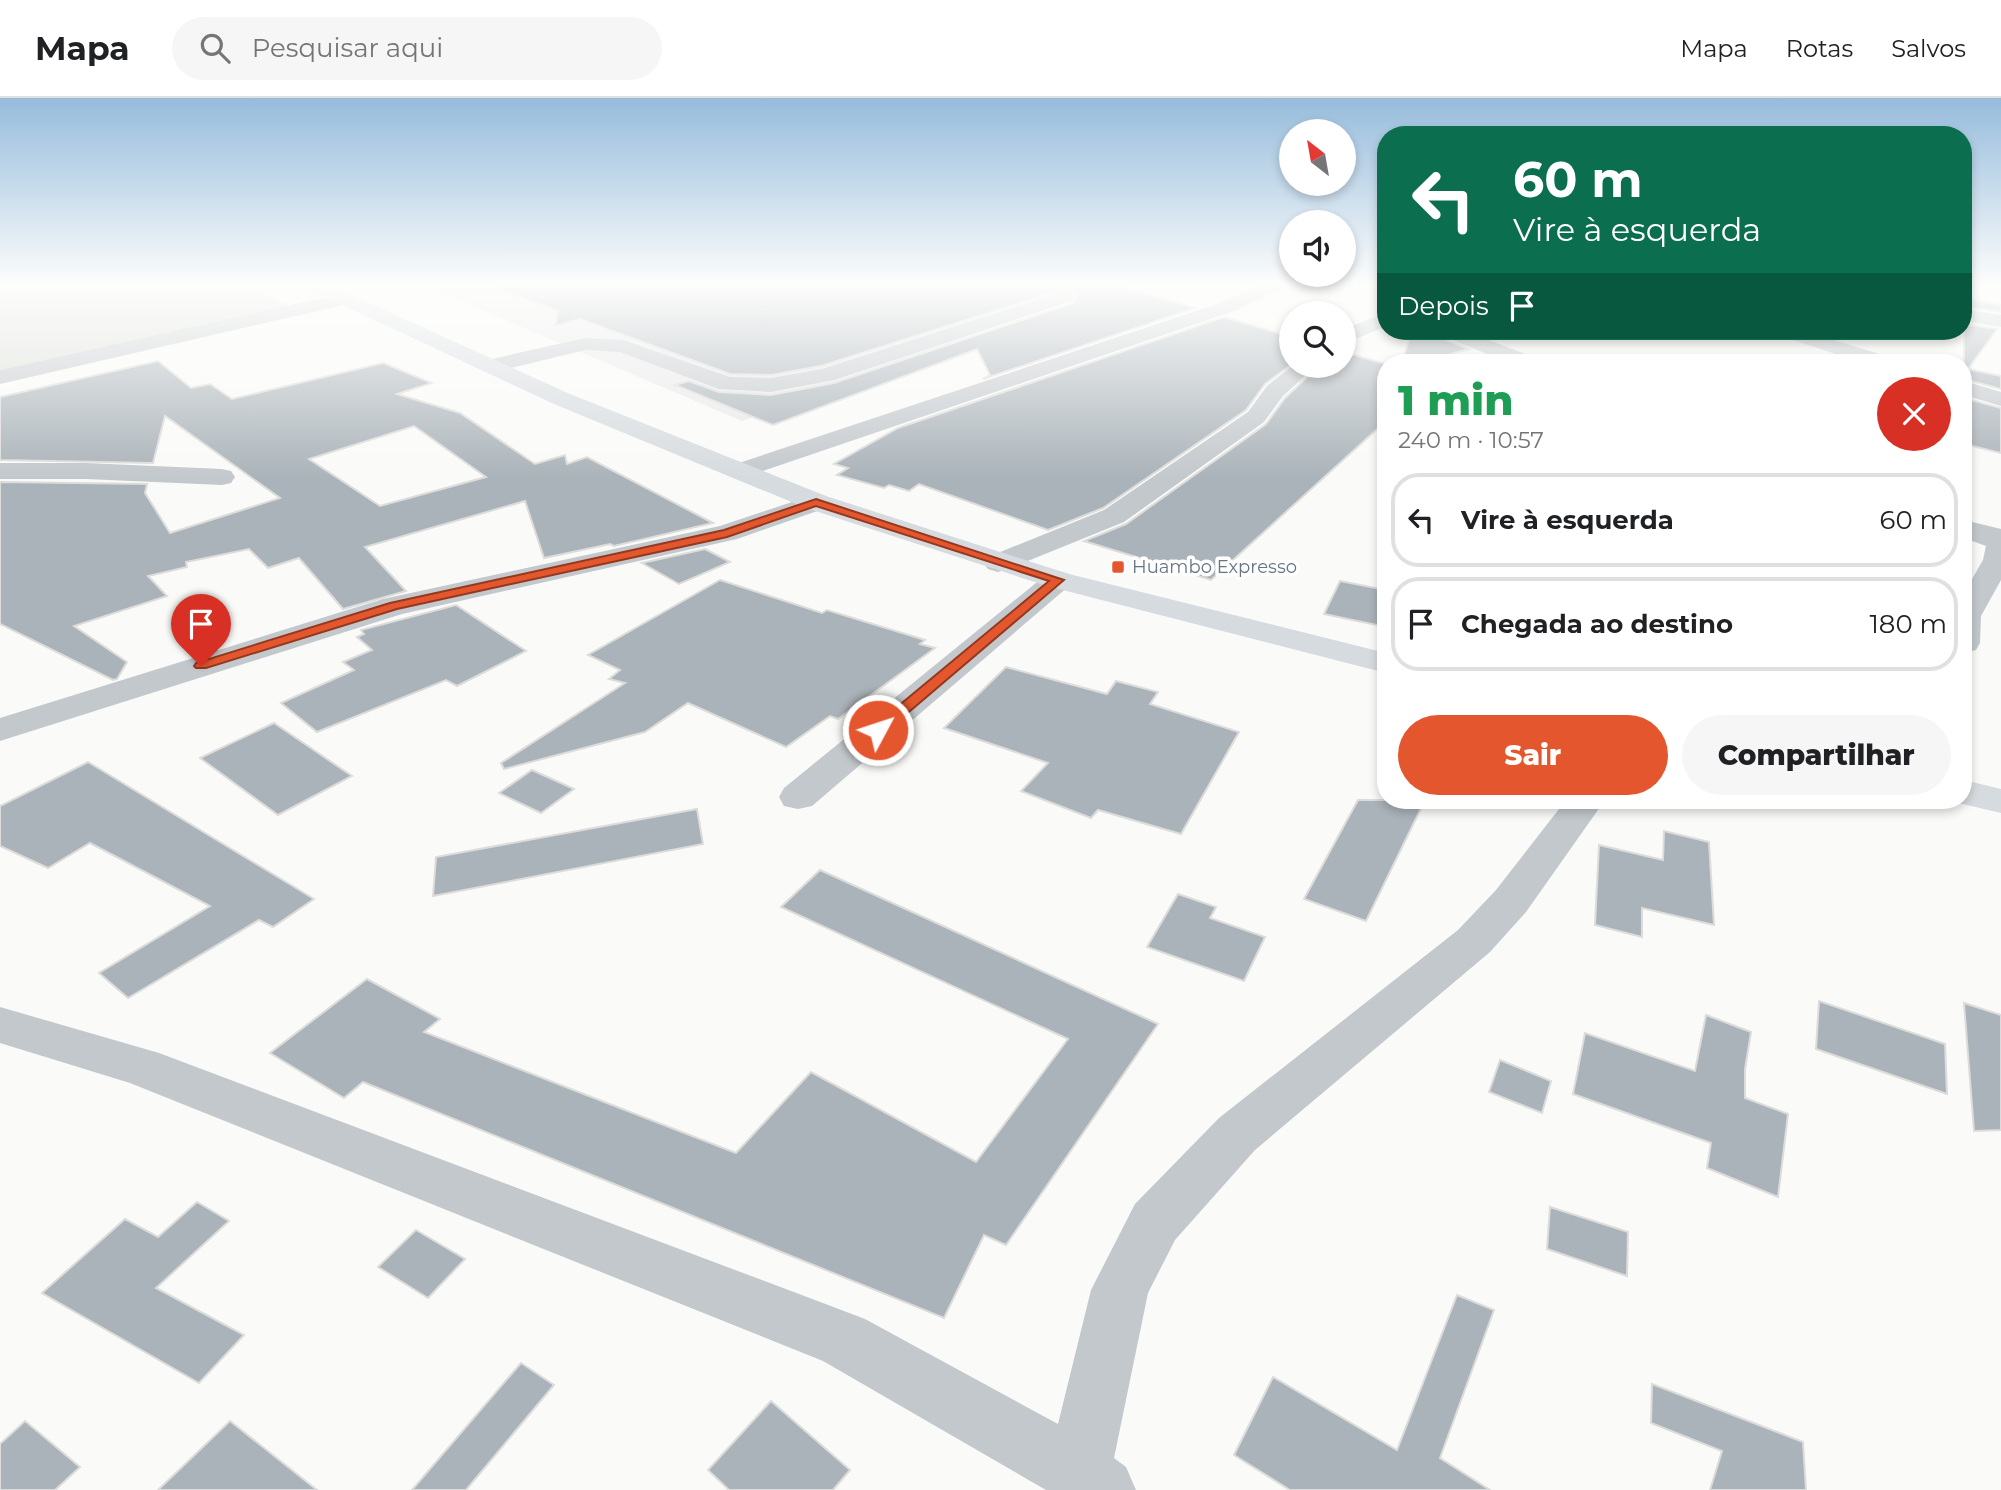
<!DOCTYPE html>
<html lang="pt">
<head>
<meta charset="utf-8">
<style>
	:root { --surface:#fff; --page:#f6f6f6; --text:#202124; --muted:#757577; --line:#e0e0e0; --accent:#e4572e }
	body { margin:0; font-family:Montserrat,sans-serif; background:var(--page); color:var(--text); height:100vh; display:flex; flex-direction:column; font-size:26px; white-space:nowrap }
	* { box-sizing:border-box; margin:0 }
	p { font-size:23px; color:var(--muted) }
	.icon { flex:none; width:38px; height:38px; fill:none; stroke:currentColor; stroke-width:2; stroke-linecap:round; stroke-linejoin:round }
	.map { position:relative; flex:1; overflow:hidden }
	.sheet { position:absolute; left:1377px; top:256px; width:595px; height:455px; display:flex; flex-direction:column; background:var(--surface); border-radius:28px; box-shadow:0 4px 10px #0003 }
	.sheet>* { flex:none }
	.top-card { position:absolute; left:1377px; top:28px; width:595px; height:214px; border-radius:28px; box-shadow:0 4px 10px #0003; background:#0b6e4f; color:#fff; overflow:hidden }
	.needle { width:46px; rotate:329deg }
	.fabs { position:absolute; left:1279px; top:21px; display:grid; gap:14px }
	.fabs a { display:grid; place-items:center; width:77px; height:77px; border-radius:50%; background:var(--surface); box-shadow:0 4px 10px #0003; font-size:35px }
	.pin { position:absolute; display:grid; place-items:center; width:60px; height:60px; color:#fff; margin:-72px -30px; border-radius:50% 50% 50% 0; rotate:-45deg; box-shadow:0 0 7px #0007 }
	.pin .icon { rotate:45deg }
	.me { position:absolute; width:77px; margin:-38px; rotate:50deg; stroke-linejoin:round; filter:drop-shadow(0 0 5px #0008) }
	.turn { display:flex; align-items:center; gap:24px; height:147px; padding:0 21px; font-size:32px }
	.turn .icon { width:91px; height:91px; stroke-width:2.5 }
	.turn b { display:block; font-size:49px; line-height:60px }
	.then { display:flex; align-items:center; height:66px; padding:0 21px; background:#0003; gap:14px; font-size:26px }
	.round { display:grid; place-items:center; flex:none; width:74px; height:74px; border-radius:37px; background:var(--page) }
	.headline { display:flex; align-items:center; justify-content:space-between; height:119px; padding:0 21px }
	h1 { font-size:42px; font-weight:800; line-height:52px; color:#1e9e55 }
	.action { display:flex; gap:14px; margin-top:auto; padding:14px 21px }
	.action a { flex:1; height:80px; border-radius:42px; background:var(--accent); color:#fff; font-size:28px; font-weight:800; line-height:80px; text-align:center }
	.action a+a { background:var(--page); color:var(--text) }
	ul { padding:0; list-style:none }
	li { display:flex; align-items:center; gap:21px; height:94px; margin:0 14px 10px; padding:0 7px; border:4px solid var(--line); border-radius:28px }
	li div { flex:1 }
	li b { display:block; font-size:26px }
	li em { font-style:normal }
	header { display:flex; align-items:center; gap:42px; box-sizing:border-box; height:98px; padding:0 35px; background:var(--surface); border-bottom:2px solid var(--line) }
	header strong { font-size:33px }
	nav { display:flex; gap:38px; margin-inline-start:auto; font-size:24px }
	.search { width:490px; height:63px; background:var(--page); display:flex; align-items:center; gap:18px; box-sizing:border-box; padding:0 24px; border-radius:38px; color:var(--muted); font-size:26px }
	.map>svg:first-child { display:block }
	.built { fill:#e8e9e9 }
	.green { fill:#dadfd7 }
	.building { fill:#aab3b9; stroke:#dcdcda; stroke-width:2; fill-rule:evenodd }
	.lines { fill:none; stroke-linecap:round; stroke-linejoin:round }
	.minor { fill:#c3c8cc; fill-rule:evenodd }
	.major { fill:#d6dbdf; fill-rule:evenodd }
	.route { fill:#e4572e; stroke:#94391e; stroke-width:2 }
	.poi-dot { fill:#e4572e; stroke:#fff; stroke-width:2.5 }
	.labels { text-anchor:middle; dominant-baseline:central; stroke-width:7; stroke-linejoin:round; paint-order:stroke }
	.far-poi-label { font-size:18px; fill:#657683; stroke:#fff; text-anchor:start }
</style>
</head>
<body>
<header>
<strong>Mapa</strong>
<div class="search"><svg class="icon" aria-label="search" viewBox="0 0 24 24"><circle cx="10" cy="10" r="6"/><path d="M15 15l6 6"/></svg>Pesquisar aqui</div>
<nav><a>Mapa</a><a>Rotas</a><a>Salvos</a></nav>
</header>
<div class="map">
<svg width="2001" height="1392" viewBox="0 0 2001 1392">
	<rect width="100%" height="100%" fill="#fafaf8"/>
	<path class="built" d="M424,187H1106L742,323Z"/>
	<path class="green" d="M0,187H245L290,208L0,272Z"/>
	<g class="building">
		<path d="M498,187H1114L1195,210L983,281L990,277L977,251L773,327L675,287L689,283L719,294L771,297L834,285L1073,205L1077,197L1073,192L1064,191L821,268L771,277L730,276L580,221L555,228L558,213L497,191Z"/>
		<path d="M1964,200L2001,207V214L1964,209Z"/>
		<path d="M1224,219L1292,239V266L1265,286L1246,312L1103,410L1048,432L919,386L909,393L889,387L884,390L837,377L848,370L834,366L898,330Z"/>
		<path d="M1964,226L1997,231L1968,271L2001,278V291L1964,281Z"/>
		<path d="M1412,233H1434L1439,239L1469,251L1422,264H1402Z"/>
		<path d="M1344,254L1386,266V323L1211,482L1084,443L1126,426L1266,326L1285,300L1319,268H1344Z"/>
		<path d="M158,263L191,290L210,286L232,301L383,265L432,285L397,296L460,315L535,366L565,357L567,366L587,359L713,425L614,448L610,446L544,460L525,403L365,449L406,493L343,511L299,460L268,470L249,451L186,464L187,469L148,478L167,498L74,528L127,564L117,581L113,582L0,526V384L147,386L145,395L170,435L280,400L165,318L153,365L0,362V299ZM414,328L486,379L380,408L309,361Z"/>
		<path d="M1964,300L2001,310V355L1964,346Z"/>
		<path d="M705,451L730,464L679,486L642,465Z"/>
		<path d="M720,482L822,515L827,512L925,542L920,546L935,550L838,621L830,618L786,649L688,605L645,634L504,671L501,665L625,585L609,581L620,572L588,557Z"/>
		<path d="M1340,483L1386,492V529L1324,516Z"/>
		<path d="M456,507L526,553L457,588L446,582L317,634L281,605L354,572L343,564L372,552L357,539L364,536L361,532Z"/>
		<path d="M1006,569L1107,596L1116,583L1158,594L1150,606L1239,634L1181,736L1098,712L1091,720L1021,693L1048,665L944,630Z"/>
		<path d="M274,625L352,678L278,717L200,660Z"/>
		<path d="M88,664L314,801L273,829L259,822L128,900L99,875L210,808L90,745L48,770L0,748V708Z"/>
		<path d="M532,672L574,691L541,715L499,695Z"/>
		<path d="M1358,702H1425L1366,823L1304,801Z"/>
		<path d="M697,711L703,746L433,798L436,759Z"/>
		<path d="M1664,733L1709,744L1714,827L1642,810V839L1595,827L1599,747L1663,762Z"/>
		<path d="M820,772L1158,926L1006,1147L984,1137L944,1220L363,984L344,1000L270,955L367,881L440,921L424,934L736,1055L811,974L976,1064L1068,941L781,809Z"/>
		<path d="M1178,796L1216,809L1210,820L1265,839L1244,883L1147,849Z"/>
		<path d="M1819,903L1945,946L1947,996L1816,951Z"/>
		<path d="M1964,905L2001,917V1032L1974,1033Z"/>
		<path d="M1706,917L1751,934L1745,971V1000L1788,1016L1778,1099L1707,1070L1711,1045L1573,996L1585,935L1695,973Z"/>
		<path d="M1500,962L1551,983L1542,1015L1489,994Z"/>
		<path d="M197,1104L229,1123L156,1190L244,1237L199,1285L42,1195L125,1121L158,1139Z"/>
		<path d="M1550,1109L1628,1134L1627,1178L1547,1151Z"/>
		<path d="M416,1132L465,1161L428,1200L378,1169Z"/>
		<path d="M1457,1197L1494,1212L1440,1360L1490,1392H1290L1234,1357L1273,1279L1397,1352Z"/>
		<path d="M521,1265L554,1287L466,1392H412Z"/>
		<path d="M1652,1286L1803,1344L1806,1392H1710L1722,1353L1651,1325Z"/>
		<path d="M771,1303L850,1372L833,1392H729L708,1372Z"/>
		<path d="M25,1323L80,1369L55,1392H0V1346Z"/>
		<path d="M230,1323L317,1392H158Z"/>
	</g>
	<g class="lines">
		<g class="minor">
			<path d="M1260,187H1283L1281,191L1234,213L748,378L739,381L730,378L726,373L730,368L1220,205Z"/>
			<path d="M1065,193L1072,195L1075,199L1072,203L834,282L771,294L719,291L620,254L585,252L491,275L483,273L480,268L483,263L585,240L623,242L730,279L771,280L822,271Z"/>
			<path d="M345,195L352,197L355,201L352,205L0,286V272Z"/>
			<path d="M1964,211L2001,217V229L1964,223Z"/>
			<path d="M1386,215V228L1344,246V231Z"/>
			<path d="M1437,233H1465L1533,259L1536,264H1507L1440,237Z"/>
			<path d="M1775,233H1805L1889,259L1892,264H1860L1778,237Z"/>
			<path d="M1292,268H1316L1283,298L1264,324L1124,424L1008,471L998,474L988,471L983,465L988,459L1104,412L1248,314L1267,288Z"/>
			<path d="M1964,283L2001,294V308L1964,297Z"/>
			<path d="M0,365H86L222,371L231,373L235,379L231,385L222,387L86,381H0Z"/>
			<path d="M816,396L826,398L830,404L826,410L737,441L402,516L0,643V620L383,501L720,428Z"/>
			<path d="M1964,422L2001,431V482L1981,518L1980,545L1976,552L1964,555V495L1983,462L1986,448L1964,440Z"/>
			<path d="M1058,473L1069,476L1073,482L1069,488L812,708L798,711L784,708L779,699L784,690L1047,476Z"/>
			<path d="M1566,702H1605L1526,814L1490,854L1255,1052L1175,1142L1148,1195L1114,1360L1126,1369L1136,1392H1046L823,1263L130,985L0,945V909L159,955L844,1213L865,1221L1058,1326L1091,1192L1135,1106L1219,1020L1458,832L1496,792Z"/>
		</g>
		<g class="major">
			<path d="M306,187H329L570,296L826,398L1069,476L1386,555V575L1047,488L806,410L554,306L308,191Z"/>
			<path d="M1964,682L2001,691V715L1950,703L1964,702Z"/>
		</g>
	</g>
	<linearGradient id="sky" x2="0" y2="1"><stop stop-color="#96bcdc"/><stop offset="0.49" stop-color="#fdfdfc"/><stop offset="1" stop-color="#fdfdfc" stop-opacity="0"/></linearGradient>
	<rect width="2001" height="381" fill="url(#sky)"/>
	<path class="route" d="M816,401L1064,482L883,636H873L871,632L873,629L1049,483L816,408L727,439L397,511L206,570H196L194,568L196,565L390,505L724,432Z"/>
	<rect class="poi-dot" x="1111" y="462" width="14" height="14" rx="3.5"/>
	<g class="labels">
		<g class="far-poi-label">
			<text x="1132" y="469">Huambo Expresso</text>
		</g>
	</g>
</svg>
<div class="fabs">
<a><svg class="needle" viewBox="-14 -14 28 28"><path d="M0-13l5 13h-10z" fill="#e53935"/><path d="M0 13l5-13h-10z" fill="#757577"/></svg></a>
<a><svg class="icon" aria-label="sound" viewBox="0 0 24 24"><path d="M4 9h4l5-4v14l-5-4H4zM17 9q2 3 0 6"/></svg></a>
<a><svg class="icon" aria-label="search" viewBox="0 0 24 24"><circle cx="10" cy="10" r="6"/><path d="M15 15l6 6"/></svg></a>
</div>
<div class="pin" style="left:201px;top:568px;background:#d93025"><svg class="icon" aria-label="arrive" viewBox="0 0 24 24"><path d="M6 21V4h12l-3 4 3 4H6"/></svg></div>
<svg class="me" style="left:878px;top:632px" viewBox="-20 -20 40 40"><circle r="17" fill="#e4572e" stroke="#fff" stroke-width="3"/><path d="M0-11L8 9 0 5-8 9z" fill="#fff"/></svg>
<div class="top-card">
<div class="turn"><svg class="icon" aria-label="left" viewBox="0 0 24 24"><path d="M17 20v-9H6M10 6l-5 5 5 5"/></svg><div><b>60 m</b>Vire à esquerda</div></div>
<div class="then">Depois<svg class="icon" aria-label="arrive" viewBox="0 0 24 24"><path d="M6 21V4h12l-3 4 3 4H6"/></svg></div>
</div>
<section class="sheet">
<div class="headline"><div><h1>1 min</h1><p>240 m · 10:57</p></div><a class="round" style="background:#d93025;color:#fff"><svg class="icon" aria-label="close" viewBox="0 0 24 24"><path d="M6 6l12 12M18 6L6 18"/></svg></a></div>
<ul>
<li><svg class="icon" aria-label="left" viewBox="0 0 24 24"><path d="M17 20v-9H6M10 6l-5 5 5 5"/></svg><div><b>Vire à esquerda</b></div><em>60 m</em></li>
<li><svg class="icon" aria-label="arrive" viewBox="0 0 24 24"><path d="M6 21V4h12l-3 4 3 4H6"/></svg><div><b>Chegada ao destino</b></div><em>180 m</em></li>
</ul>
<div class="action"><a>Sair</a><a>Compartilhar</a></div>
</section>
</div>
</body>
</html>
